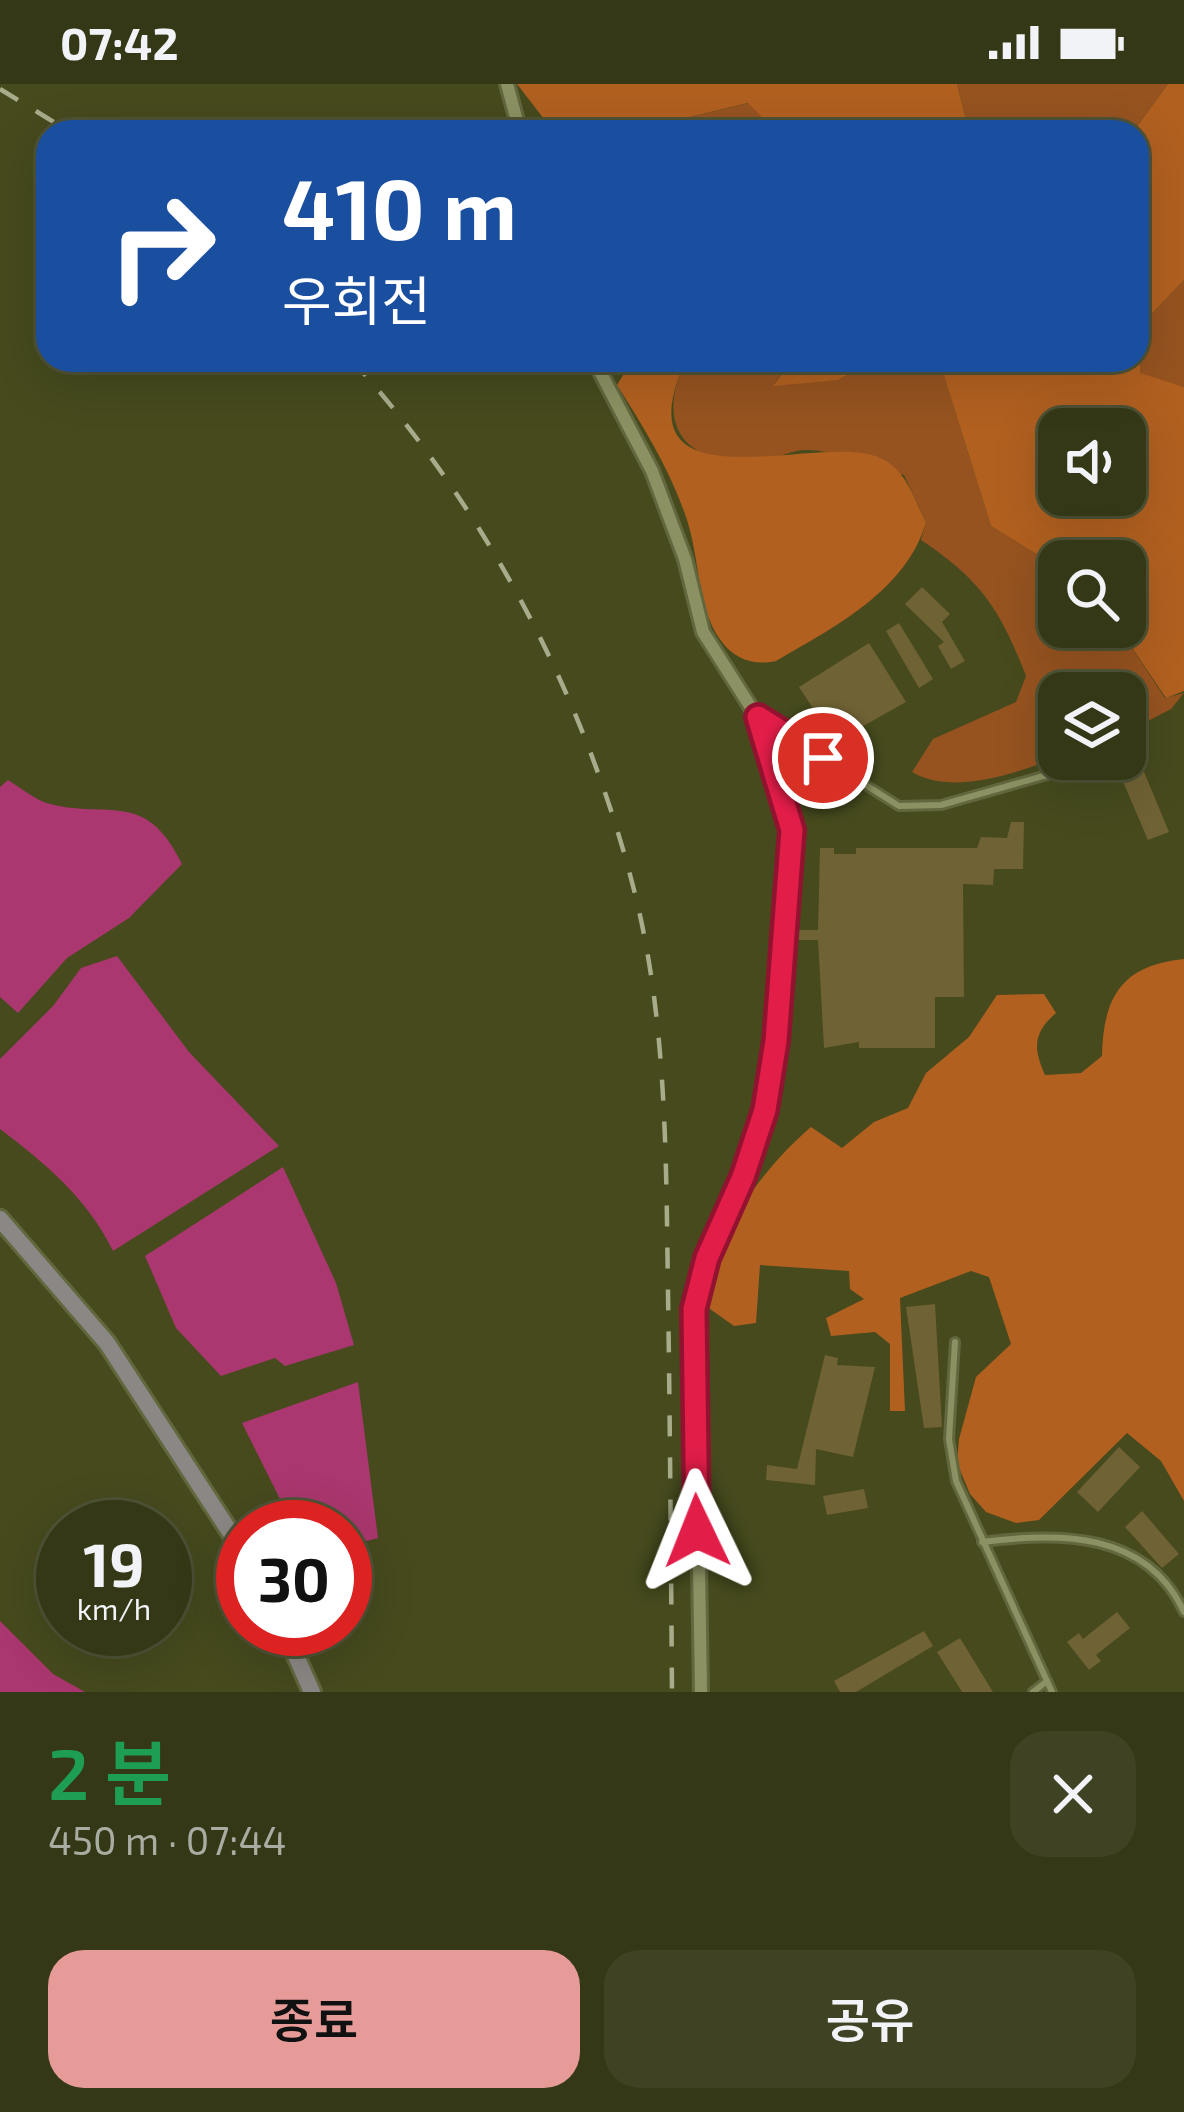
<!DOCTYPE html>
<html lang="ko">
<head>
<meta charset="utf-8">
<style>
	:root { --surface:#343816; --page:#3f4323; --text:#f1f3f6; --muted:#a9aca1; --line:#4e5235; --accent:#e69b98 }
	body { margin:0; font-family:"Exo 2","Noto Sans KR",sans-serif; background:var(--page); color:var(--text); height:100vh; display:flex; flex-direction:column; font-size:45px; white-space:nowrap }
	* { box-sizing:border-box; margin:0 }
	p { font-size:39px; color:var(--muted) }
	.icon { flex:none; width:66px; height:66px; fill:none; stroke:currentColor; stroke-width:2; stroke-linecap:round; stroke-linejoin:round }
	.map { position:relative; height:1608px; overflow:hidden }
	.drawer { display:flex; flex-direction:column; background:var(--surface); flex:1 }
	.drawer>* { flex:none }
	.guide { position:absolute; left:36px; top:36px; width:1113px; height:252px; border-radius:36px; box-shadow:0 12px 48px #0002,0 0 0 3px var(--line); background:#1a4fa0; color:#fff; overflow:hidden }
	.buttons { position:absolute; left:1038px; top:324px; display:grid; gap:24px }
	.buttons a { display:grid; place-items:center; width:108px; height:108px; border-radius:24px; background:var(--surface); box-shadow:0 12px 48px #0002,0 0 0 3px var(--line); font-size:60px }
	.speed { position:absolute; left:36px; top:1416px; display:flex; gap:24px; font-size:60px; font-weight:700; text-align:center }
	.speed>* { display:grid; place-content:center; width:156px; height:156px; border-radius:50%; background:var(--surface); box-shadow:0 12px 48px #0002,0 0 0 3px var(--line); line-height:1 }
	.speed small { font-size:30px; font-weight:400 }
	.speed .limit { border:18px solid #d22; background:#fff; color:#111 }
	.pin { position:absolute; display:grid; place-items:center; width:102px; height:102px; color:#fff; margin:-51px; border:6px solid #fff; border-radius:50%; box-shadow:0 3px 12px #0007 }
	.me { position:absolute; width:132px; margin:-66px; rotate:358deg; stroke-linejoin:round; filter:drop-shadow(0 0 9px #0008) }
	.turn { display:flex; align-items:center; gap:42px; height:252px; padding:0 48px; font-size:54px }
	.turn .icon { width:156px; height:156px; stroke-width:2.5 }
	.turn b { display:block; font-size:84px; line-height:102px }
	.round { display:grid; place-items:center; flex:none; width:126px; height:126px; border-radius:36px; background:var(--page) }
	.overview { display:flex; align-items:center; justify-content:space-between; height:204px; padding:0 48px }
	h1 { font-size:72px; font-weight:600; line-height:90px; color:#1e9e55 }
	.action { display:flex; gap:24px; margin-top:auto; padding:24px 48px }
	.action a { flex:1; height:138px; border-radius:36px; background:var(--accent); color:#111; font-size:48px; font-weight:600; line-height:138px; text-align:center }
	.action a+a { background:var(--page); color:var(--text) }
	.status { display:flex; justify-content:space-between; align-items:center; height:84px; padding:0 60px; background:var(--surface); direction:ltr }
	.status svg { height:33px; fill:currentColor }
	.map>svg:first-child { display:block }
	.green { fill:#965320 }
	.forest { fill:#b16020; fill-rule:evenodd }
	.water { fill:#aa376f }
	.building { fill:#6f6234 }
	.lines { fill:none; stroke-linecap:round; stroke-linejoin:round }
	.lane-casing { stroke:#63673e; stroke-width:12 }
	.street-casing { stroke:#63673e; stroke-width:18 }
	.secondary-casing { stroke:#63673e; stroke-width:22 }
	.lane { stroke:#8b9162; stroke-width:6 }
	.street { stroke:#8b9162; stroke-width:12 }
	.secondary { stroke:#8b8784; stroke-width:16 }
	.rail { stroke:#a8ac8b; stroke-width:4.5; stroke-dasharray:21 21; stroke-linecap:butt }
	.route-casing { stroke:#92132f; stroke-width:30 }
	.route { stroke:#e11d48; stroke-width:21 }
</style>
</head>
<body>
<div class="status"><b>07:42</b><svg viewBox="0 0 49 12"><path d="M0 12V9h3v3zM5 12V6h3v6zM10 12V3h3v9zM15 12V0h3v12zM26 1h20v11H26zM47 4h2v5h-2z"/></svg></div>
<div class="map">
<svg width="1184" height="1608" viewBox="0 0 1184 1608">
	<rect width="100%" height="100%" fill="#464a1d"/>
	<g class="green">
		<path d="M957,0H1168L1133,48H969Z"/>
		<path d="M749,19L777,48H627Z"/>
		<path d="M1184,196V303L1140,290L1142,240Z"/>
		<path d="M678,276H792L774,300L838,296L876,276H939L991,442L1059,484V543H1118L1165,614L1184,609L1171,625L1125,649V609H1059V673C1016,689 952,712 912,688L933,655L1016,618L1026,592C1000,525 981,496 921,456L926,438L904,391C875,383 835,365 805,366C793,366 780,373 769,375C701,386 653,355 682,285Z"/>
	</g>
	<g class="forest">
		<path d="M517,0H957L969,48H777L748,19L627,48H554Z"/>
		<path d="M1168,0H1184V196L1142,240L1140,289L1184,303V607L1166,614L1118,543H1125V477H1059V484L991,442L939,276H1137L1133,48ZM1059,345H1125V411H1059Z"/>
		<path d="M651,276H678L682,285C624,427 819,348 878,373C906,384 913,413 926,438C907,506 833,544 776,577C753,582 733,575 719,554C698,523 699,472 687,436C671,387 644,344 617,301L627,285Z"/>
		<path d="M792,276H876L838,296L773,302Z"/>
		<path d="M1184,875V1417L1161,1377L1127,1349L1039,1436L1016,1439L986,1428L970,1410L957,1379L959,1355L976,1293L1011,1260L989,1193L971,1187L900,1214L905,1327H890V1260L875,1248L831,1252L826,1234L864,1215L850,1205L849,1187L760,1181L756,1239L734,1242L710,1225C699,1165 767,1080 811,1043L842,1064L874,1038L908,1024L926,989L969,953L997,911L1044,910L1056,929C1033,949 1033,964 1045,991L1081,989L1102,972C1103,913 1122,881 1184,875Z"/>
	</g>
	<g class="water">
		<path d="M8,696C21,704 35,716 50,720C108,735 146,705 182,780L129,834L67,874L18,929L0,913V703Z"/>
		<path d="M117,872L189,968L279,1062L113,1167C88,1115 45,1079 0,1045V975L53,922L81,884Z"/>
		<path d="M283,1083L336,1199L354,1261L285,1282L275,1274L221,1292L176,1244L145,1172Z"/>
		<path d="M358,1298L378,1454L345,1463V1443H294L242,1339Z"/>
		<path d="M0,1537L53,1590L85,1608H0Z"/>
	</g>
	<g class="building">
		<path d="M922,503L950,530L942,538L965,577L951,585L938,562L944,558L905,520Z"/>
		<path d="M899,539L933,595L919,604L886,547Z"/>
		<path d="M869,559L906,618L835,658L799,603Z"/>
		<path d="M1137,671L1169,748L1148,756L1115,679Z"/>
		<path d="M1011,738H1024L1023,785H994L993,801L963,800L964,913H935V964H859V958L824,964L818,856H797V846H818L820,764H834V770H856V764H977L981,753L1007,754Z"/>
		<path d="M935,1220L942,1343L924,1344L906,1223Z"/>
		<path d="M825,1271L838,1274L837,1281L875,1283L853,1373L816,1365L815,1401L766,1396L767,1381L797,1385Z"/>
		<path d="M1119,1363L1140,1383L1098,1428L1077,1408Z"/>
		<path d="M864,1405L868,1424L827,1431L823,1412Z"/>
		<path d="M1142,1427L1179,1470L1162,1484L1125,1443Z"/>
		<path d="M1117,1528L1130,1544L1096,1571L1101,1577L1089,1586L1067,1558L1079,1549L1083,1555Z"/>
		<path d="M924,1547L933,1562L856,1608H840L834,1597Z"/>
		<path d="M960,1554L993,1608H962L937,1568Z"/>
	</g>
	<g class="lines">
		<g class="lane-casing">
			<g id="lane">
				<path d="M761,635L899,722L941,721L1061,687"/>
				<path d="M955,1258L949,1355L956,1397L1052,1608"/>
				<path d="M982,1458C1058,1448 1147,1447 1184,1528"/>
				<path d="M1033,1608L1047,1597"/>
			</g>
		</g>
		<g class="street-casing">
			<g id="street">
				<path d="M507,0L520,48"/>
				<path d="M594,276L652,387L685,475L703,548L757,633L792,746L772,999L743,1093L707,1173L695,1225L701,1608"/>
			</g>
		</g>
		<g class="secondary-casing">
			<g id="secondary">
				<path d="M0,1135L107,1259L243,1468"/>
				<path d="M284,1545L312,1608"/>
			</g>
		</g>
		<use href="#lane" class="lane"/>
		<use href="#street" class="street"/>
		<use href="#secondary" class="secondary"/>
		<g class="rail">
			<path d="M0,5L70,48"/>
			<path d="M352,276C489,428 589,620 637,818C667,945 666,1078 668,1208C670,1341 671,1475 672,1608"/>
		</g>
	</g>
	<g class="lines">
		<g class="route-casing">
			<path id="route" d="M697,1447L694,1225L707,1174L743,1093L765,1026L776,957L792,746L758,633L823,674"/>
		</g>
		<use href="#route" class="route"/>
	</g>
</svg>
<div class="buttons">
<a><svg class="icon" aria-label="sound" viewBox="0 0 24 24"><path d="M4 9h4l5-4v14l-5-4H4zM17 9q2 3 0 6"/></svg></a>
<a><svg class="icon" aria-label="search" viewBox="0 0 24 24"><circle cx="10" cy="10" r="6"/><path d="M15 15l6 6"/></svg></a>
<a><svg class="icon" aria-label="layers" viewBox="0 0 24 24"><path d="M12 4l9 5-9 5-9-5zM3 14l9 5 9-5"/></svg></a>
</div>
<div class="speed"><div>19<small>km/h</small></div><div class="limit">30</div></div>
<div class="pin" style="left:823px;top:674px;background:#d93025"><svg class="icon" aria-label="arrive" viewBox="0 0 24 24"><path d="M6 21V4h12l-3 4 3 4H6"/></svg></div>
<svg class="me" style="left:697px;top:1447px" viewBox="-20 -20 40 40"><path d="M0-17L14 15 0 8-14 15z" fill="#e11d48" stroke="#fff" stroke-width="4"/></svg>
<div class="guide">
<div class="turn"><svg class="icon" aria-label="right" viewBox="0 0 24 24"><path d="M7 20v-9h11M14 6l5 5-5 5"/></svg><div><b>410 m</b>우회전</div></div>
</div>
</div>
<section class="drawer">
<div class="overview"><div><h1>2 분</h1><p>450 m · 07:44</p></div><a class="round"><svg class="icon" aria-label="close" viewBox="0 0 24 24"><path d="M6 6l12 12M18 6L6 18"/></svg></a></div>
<div class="action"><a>종료</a><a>공유</a></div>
</section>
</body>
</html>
